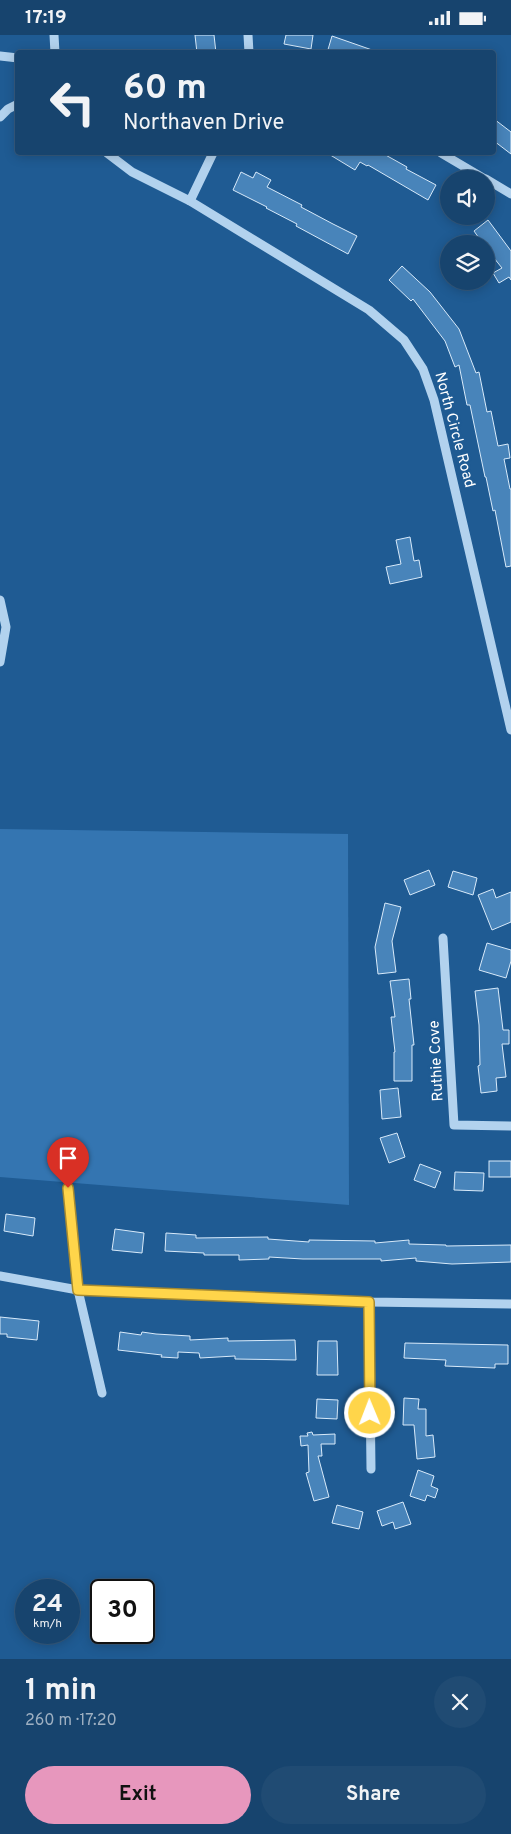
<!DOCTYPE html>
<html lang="en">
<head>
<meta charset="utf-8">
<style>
	:root { --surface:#17446e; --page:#204b73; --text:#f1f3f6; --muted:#9eb0c2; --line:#365c81; --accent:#e797bd }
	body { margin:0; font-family:Overpass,sans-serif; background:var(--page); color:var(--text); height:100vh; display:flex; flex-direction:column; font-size:19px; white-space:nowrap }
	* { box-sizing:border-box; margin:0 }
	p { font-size:16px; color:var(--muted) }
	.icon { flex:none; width:28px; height:28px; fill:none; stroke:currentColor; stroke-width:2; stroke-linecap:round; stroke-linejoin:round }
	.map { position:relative; height:1624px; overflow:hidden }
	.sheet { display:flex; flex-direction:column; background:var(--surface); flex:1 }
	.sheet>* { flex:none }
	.banner { position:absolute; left:15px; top:15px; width:481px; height:105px; border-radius:5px; box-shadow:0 2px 12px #0003,0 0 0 1px var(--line); background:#17446e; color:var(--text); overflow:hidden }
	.controls { position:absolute; left:440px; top:135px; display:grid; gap:10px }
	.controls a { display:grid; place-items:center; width:55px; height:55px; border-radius:50%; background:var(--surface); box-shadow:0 2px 12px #0003,0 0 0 1px var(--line); font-size:25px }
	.speed { position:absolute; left:15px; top:1544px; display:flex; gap:10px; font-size:25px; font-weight:700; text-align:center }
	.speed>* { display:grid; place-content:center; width:65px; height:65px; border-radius:50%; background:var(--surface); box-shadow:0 2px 12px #0003,0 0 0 1px var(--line); line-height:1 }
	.speed small { font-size:12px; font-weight:400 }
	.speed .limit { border:2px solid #111; border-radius:8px; background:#fff; color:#111 }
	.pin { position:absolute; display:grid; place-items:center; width:42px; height:42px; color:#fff; margin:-51px -21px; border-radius:50% 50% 50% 0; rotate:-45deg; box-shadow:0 0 5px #0007 }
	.pin .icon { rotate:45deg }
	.me { position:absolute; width:55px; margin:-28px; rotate:359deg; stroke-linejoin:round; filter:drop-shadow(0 0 4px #0008) }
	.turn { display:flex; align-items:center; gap:18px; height:105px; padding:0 25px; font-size:22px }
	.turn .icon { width:65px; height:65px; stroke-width:2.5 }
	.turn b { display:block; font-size:35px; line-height:42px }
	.round { display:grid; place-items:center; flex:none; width:52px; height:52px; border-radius:26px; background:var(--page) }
	.overview { display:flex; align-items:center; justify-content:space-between; height:85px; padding:0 25px }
	h1 { font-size:30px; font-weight:700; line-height:38px }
	.action { display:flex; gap:10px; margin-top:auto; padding:10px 25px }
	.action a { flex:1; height:58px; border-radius:30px; background:var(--accent); color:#111; font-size:20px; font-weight:700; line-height:58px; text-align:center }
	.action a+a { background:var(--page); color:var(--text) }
	.status { display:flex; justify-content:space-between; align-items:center; height:35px; padding:0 25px; background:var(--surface); direction:ltr }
	.status svg { height:14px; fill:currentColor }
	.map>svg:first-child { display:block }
	.green { fill:#3475b1 }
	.building { fill:#4884ba; stroke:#d8eafa }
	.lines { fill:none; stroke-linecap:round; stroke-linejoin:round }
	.minor { stroke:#b2d2ee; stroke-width:9 }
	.route-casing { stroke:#a68a30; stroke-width:12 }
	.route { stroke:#ffd54a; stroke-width:9 }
	.labels { text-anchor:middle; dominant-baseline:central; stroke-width:5; stroke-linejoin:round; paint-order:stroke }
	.street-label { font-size:15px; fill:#fff; stroke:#1f5b93 }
</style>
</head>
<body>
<div class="status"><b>17:19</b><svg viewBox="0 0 49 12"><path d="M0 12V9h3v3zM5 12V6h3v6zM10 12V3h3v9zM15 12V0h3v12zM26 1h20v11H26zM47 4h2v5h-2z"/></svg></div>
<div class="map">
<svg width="511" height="1624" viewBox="0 0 511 1624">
	<rect width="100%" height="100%" fill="#1f5b93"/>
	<path class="green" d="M0,794L348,799L349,1170L0,1142Z"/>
	<g class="building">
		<path d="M195,0H214L216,18H197Z"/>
		<path d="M286,0H313L311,14L284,9Z"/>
		<path d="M332,1L375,16V18H327Z"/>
		<path d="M494,84L511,97V119L494,106Z"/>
		<path d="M327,118H382L407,132L406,134L436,150L428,165L368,130L367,131L360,127L355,135Z"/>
		<path d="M241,137L253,143L256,137L271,145L267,152L302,170L301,172L333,189L357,201L348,219L296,191L297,189L266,173L267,172L233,155Z"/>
		<path d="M488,185L511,216V245L509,242L499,248L493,238L502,233L486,213V209H483L474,196Z"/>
		<path d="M402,231L430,257L459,294L476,338L479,337L487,377L491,376L498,411L508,409L510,423L504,424L510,454H511V531L506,532L495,475L493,476L486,442H485L470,370H467L459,330L455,332L445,306L413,264L411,266L389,245Z"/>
		<path d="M410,502L414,526L419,525L422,542L390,549L386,532L401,529L396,505Z"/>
		<path d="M429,835L435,850L410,860L404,845Z"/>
		<path d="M453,836L477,843L473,860L448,852Z"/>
		<path d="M493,854L496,863L511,857V887L492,895L478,860Z"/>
		<path d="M385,868L401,872L392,906L396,937L378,939L375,912Z"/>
		<path d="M487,908L511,915V926L506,943L479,935Z"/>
		<path d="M409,944L411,964H409L414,1010H412V1046H394V1017H395L391,982H395L390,946Z"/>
		<path d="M498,953L503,995H509V1009H502L506,1042L496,1043L497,1056L481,1058L478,1031L480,1030L479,990L475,956Z"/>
		<path d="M398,1053L401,1082L382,1084L380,1055Z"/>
		<path d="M397,1098L405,1122L389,1128L380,1103Z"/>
		<rect x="489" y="1126" width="22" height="16"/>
		<path d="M420,1129L441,1137L435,1153L414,1145Z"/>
		<path d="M455,1137L484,1138L483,1156L454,1155Z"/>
		<path d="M6,1179L35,1183L33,1201L4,1196Z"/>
		<path d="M115,1194L144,1198L142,1218L112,1215Z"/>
		<path d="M166,1198L196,1200V1203L268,1202V1204L309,1207V1205L375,1206V1208L409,1205V1209L446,1210V1211L511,1210V1227L452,1229L416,1226V1223L381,1226V1224H303L269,1222V1224L239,1225V1220H204V1218L165,1216Z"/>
		<path d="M0,1282L39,1286L37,1305L7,1302V1299H0Z"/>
		<path d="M120,1297L141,1300L142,1297L156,1299L190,1301V1305L228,1303V1306L295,1305L296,1325L235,1324V1321L200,1323L199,1318L178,1317V1323L161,1322L162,1320L118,1315Z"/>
		<path d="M318,1306H337L338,1340H317Z"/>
		<path d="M405,1308L508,1310V1329H495V1333L445,1331L446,1325L404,1323Z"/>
		<path d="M404,1363L419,1364L418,1374H426V1401L433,1400L435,1422L417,1424L414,1390H403Z"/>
		<path d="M317,1364L338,1365L337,1384L316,1383Z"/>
		<path d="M312,1397L313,1400L335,1399V1409H321L322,1421H318L329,1462L314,1466L306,1438L309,1437L308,1410L301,1411L300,1401H308L307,1398Z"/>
		<path d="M418,1435L434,1441L431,1451L438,1454L435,1463L427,1460L425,1466L410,1461Z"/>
		<path d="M403,1467L411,1489L395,1494L393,1487L382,1491L377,1476Z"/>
		<path d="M337,1470L363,1477L359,1494L332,1488Z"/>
	</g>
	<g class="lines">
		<g class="minor">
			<path d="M54,0L55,18"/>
			<path d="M248,0L249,18"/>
			<path d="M0,21L18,23"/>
			<path d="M0,82L8,74L18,69"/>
			<path d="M107,118L132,137L190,166L369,275L404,305L423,334L434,365L511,695"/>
			<path d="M441,118L485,144"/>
			<path d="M486,144L511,159"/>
			<path d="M190,166L213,118"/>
			<path d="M0,565L6,592L0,627"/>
			<path d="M443,903L454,1090L511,1091"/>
			<path d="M68,1153L78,1255L102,1358"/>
			<path d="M0,1241L78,1255L369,1267L511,1269"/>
			<path d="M369,1267L371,1434"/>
		</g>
	</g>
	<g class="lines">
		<g class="route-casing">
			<path id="route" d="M68,1153L78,1255L369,1267L370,1378"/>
		</g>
		<use href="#route" class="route"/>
	</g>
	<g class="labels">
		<g class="street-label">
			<text transform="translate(454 395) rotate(75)">North Circle Road</text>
			<text transform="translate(437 1026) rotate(-93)">Ruthie Cove</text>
		</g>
	</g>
</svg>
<div class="controls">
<a><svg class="icon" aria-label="sound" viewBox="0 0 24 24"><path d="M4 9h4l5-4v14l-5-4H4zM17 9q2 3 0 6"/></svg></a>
<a><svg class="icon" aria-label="layers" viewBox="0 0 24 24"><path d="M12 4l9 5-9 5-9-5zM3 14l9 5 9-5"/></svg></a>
</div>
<div class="speed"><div>24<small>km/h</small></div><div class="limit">30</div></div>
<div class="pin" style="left:68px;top:1153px;background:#d93025"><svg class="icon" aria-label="arrive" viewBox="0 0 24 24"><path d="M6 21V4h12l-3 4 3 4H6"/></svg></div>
<svg class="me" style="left:370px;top:1378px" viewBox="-20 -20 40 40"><circle r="17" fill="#ffd54a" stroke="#fff" stroke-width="3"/><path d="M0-11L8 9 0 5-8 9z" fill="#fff"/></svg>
<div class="banner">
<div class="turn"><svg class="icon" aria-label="left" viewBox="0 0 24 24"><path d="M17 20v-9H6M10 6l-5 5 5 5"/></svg><div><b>60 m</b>Northaven Drive</div></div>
</div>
</div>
<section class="sheet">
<div class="overview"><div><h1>1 min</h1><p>260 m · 17:20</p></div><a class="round"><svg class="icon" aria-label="close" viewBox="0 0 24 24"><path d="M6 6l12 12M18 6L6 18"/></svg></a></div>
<div class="action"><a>Exit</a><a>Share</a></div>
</section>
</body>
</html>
